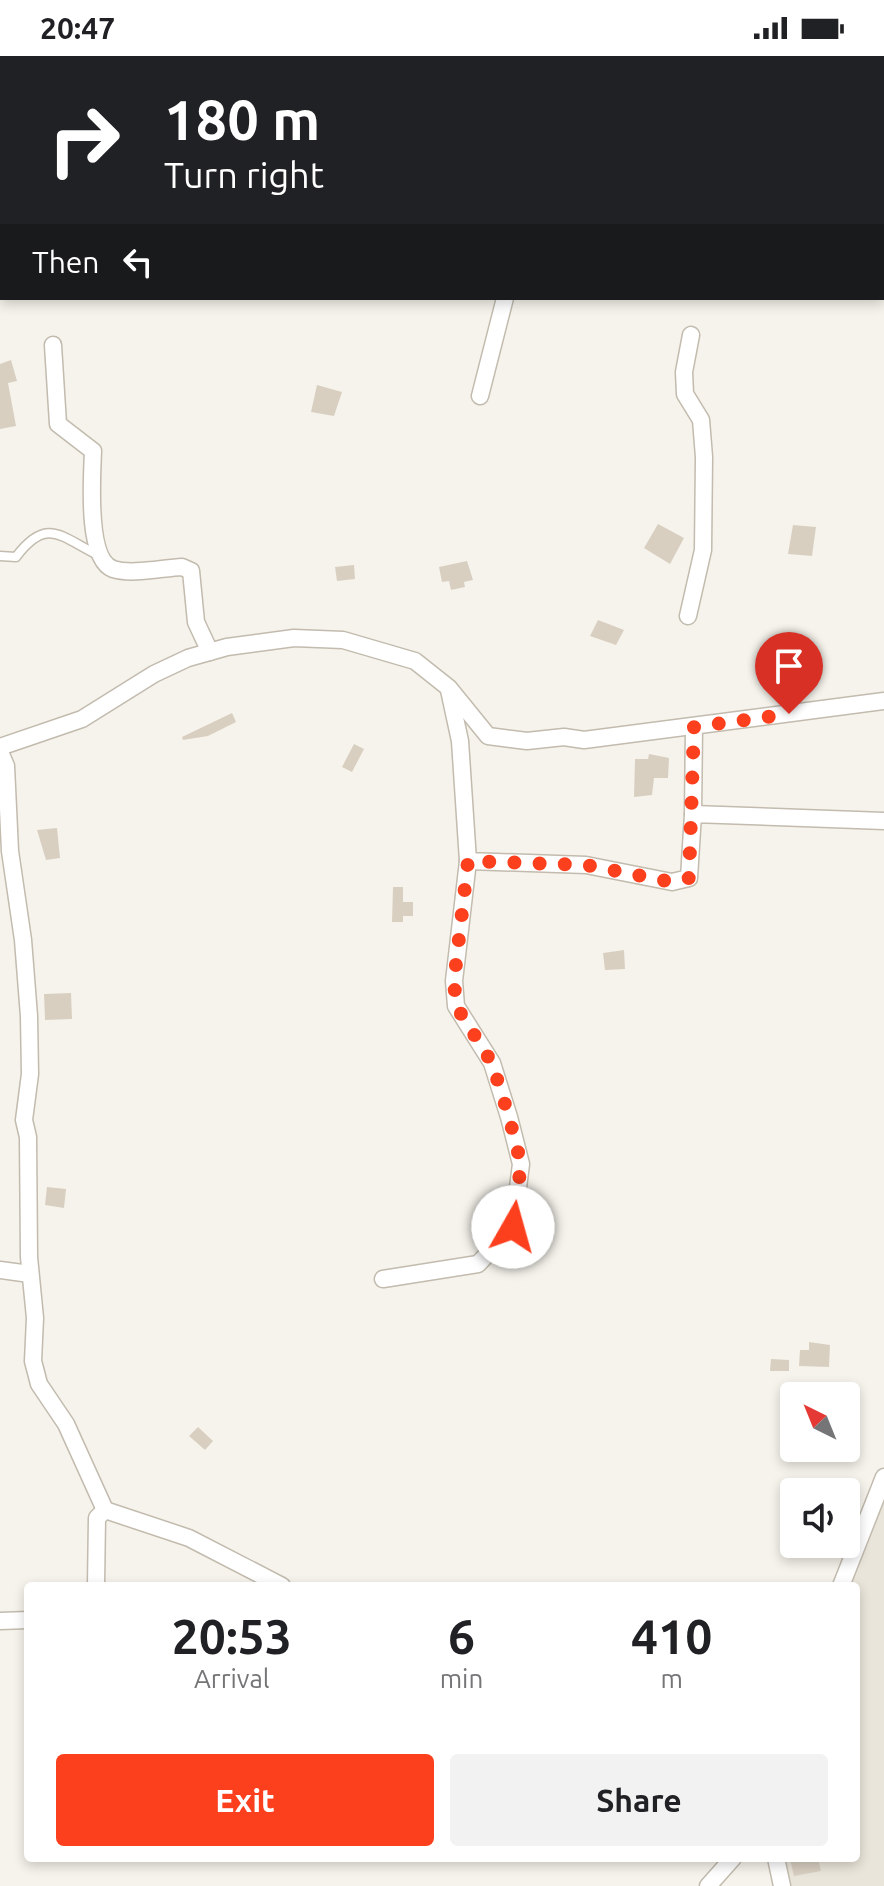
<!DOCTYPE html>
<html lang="en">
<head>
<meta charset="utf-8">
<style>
	:root { --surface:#fff; --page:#f2f2f2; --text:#202124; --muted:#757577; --accent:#fc3f1d }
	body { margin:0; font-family:Ubuntu,sans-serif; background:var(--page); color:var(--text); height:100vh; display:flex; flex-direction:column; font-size:30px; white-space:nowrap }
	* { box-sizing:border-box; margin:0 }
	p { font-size:26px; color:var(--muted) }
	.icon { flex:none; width:44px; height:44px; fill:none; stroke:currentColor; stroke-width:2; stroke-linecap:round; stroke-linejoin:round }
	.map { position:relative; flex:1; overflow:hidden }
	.sheet { position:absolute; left:24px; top:1526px; width:836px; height:280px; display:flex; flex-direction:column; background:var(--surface); border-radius:8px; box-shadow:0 4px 12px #0003 }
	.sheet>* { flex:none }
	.guide { position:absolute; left:0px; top:0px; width:884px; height:244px; box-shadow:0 4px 12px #0003; background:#202124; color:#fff; overflow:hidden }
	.needle { width:52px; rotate:317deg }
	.fabs { position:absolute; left:780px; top:1326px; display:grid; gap:16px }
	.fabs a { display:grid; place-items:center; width:80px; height:80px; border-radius:8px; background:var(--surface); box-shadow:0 4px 12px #0003; font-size:40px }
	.pin { position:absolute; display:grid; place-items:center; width:68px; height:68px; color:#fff; margin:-82px -34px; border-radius:50% 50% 50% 0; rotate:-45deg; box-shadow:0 0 8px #0007 }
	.pin .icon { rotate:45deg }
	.me { position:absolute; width:88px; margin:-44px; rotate:7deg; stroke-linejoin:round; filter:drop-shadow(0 0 6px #0008) }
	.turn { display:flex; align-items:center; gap:28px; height:168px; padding:0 32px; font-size:36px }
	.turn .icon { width:104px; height:104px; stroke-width:2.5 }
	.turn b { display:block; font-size:56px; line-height:68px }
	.then { display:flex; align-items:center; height:76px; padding:0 32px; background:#0003; gap:16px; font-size:30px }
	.eta { display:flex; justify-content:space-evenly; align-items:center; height:136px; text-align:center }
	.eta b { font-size:48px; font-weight:700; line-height:56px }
	.action { display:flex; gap:16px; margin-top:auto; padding:16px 32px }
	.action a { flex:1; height:92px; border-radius:8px; background:var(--accent); color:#fff; font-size:32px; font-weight:700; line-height:92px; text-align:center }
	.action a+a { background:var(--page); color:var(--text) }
	.status { display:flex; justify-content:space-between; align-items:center; height:56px; padding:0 40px; background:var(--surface); direction:ltr }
	.status svg { height:22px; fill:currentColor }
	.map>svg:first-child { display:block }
	.residential { fill:#eae5da }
	.education { fill:#efe8d6 }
	.building { fill:#d8cfc1 }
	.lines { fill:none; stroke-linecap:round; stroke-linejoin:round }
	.service-casing { stroke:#c2bbae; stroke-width:11 }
	.minor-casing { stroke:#c2bbae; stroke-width:19 }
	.trunk-casing { stroke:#e0a43c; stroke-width:29 }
	.path { stroke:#c4b79f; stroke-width:2; stroke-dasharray:4 4; stroke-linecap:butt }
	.service { stroke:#fff; stroke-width:8 }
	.minor { stroke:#fff; stroke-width:16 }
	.trunk { stroke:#ffd985; stroke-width:26 }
	.route { stroke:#fc3f1d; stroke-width:14; stroke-dasharray:0 25.2 }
</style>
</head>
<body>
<div class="status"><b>20:47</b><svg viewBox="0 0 49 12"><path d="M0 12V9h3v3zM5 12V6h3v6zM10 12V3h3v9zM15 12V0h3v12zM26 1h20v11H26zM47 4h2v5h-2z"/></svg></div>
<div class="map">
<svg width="884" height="1830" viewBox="0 0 884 1830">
	<rect width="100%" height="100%" fill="#f6f3ec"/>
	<path class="residential" d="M884,1435V1830H786L780,1802H856V1530H847Z"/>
	<rect class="education" x="476" y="0" width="303" height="2"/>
	<g class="building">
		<path d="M11,304L17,325L8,327L16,370L0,373V308Z"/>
		<path d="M317,329L342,336L334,360L311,356Z"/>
		<path d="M658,468L684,482L670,508L644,492Z"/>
		<path d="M793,469L816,471L812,500L788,498Z"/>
		<path d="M467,505L473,524L464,526L465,531L451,534L449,525L442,526L439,511Z"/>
		<path d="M354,509L355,523L337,525L335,511Z"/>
		<path d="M598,564L624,574L616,589L590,580Z"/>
		<path d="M232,657L236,666L208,680L183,684L182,681Z"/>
		<path d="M354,688L364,693L352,716L342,711Z"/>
		<path d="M649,698L669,702L668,722H654L652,739L634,741L635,703H648Z"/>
		<path d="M57,772L60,802L46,804L37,774Z"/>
		<path d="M393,831H403V846H413V860H403V866H392Z"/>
		<path d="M624,894L625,913L605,914L603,897Z"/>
		<path d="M71,937L72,963L45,964L44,938Z"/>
		<path d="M47,1131L66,1133L64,1152L45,1149Z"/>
		<path d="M809,1286L830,1289L829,1311L799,1310L800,1294H809Z"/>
		<path d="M771,1303L789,1304V1315H770Z"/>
		<path d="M198,1371L213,1385L205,1394L189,1380Z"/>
		<path d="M797,1802H818L821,1815L794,1820L790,1803Z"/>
	</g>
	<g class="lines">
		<g class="service-casing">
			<path id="service" d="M0,500L16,501C47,460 61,481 98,499"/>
		</g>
		<g class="minor-casing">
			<g id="minor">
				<path d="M404,0L409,2"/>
				<path d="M53,289L58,368L93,395C92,422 86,503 113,513C131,519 162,512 182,511L191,515L196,566L210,596"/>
				<path d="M480,340L505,242"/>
				<path d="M688,560L703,494L704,401L701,364L685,338L684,316L691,279"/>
				<path d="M449,634L460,685L468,805L586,809L672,826L689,822L693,758L884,765"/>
				<path d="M0,691L82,663L154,618L188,602L227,591L294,582L343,584L415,605L449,632L488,680L527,685L564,681L584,684L884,645"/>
				<path d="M0,696L6,710L10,795L23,884L29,960L30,1018L24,1064L28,1081L29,1201L35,1262L33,1305L39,1328L66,1368L105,1454"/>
				<path d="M693,758L694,671"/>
				<path d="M0,1214L30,1218"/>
				<path d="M383,1223L478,1208L513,1171L521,1108L509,1061L492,1007L456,950L454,925L468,805"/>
				<path d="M96,1530L97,1462L105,1454L189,1482L282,1530"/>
				<path d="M841,1530L884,1421"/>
				<path d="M0,1565L28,1564"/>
				<path d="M776,1802L782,1830"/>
				<path d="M708,1830L733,1802"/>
			</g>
		</g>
		<g class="trunk-casing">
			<g id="trunk">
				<path d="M21,2L23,0"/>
				<path d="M0,21L2,19"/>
			</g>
		</g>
		<g class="path">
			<path d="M68,2L69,0"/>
			<path d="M0,91L2,90"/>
		</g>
		<use href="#service" class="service"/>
		<use href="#minor" class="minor"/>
		<use href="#trunk" class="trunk"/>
	</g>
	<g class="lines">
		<path class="route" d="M513,1171L521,1108L509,1061L492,1007L456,950L454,925L468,805L586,809L672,826L689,822L694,671L789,658"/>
	</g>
</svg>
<div class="fabs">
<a><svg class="needle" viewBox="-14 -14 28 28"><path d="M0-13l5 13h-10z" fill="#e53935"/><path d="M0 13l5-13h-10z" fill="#757577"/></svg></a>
<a><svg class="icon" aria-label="sound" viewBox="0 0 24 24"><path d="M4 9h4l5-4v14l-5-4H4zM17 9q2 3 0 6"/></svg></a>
</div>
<div class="pin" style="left:789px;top:658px;background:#d93025"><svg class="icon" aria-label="arrive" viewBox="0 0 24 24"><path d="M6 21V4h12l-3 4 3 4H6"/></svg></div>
<svg class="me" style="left:513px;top:1171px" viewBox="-20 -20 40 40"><circle r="19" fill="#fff"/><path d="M0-13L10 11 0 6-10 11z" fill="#fc3f1d"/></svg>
<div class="guide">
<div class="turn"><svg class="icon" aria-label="right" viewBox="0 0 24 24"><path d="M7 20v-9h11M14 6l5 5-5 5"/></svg><div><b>180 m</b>Turn right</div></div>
<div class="then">Then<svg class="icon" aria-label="left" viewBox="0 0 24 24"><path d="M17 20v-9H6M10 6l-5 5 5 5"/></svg></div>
</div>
<section class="sheet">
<div class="eta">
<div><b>20:53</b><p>Arrival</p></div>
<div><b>6</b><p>min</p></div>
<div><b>410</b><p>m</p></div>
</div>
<div class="action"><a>Exit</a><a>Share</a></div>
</section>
</div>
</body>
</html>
